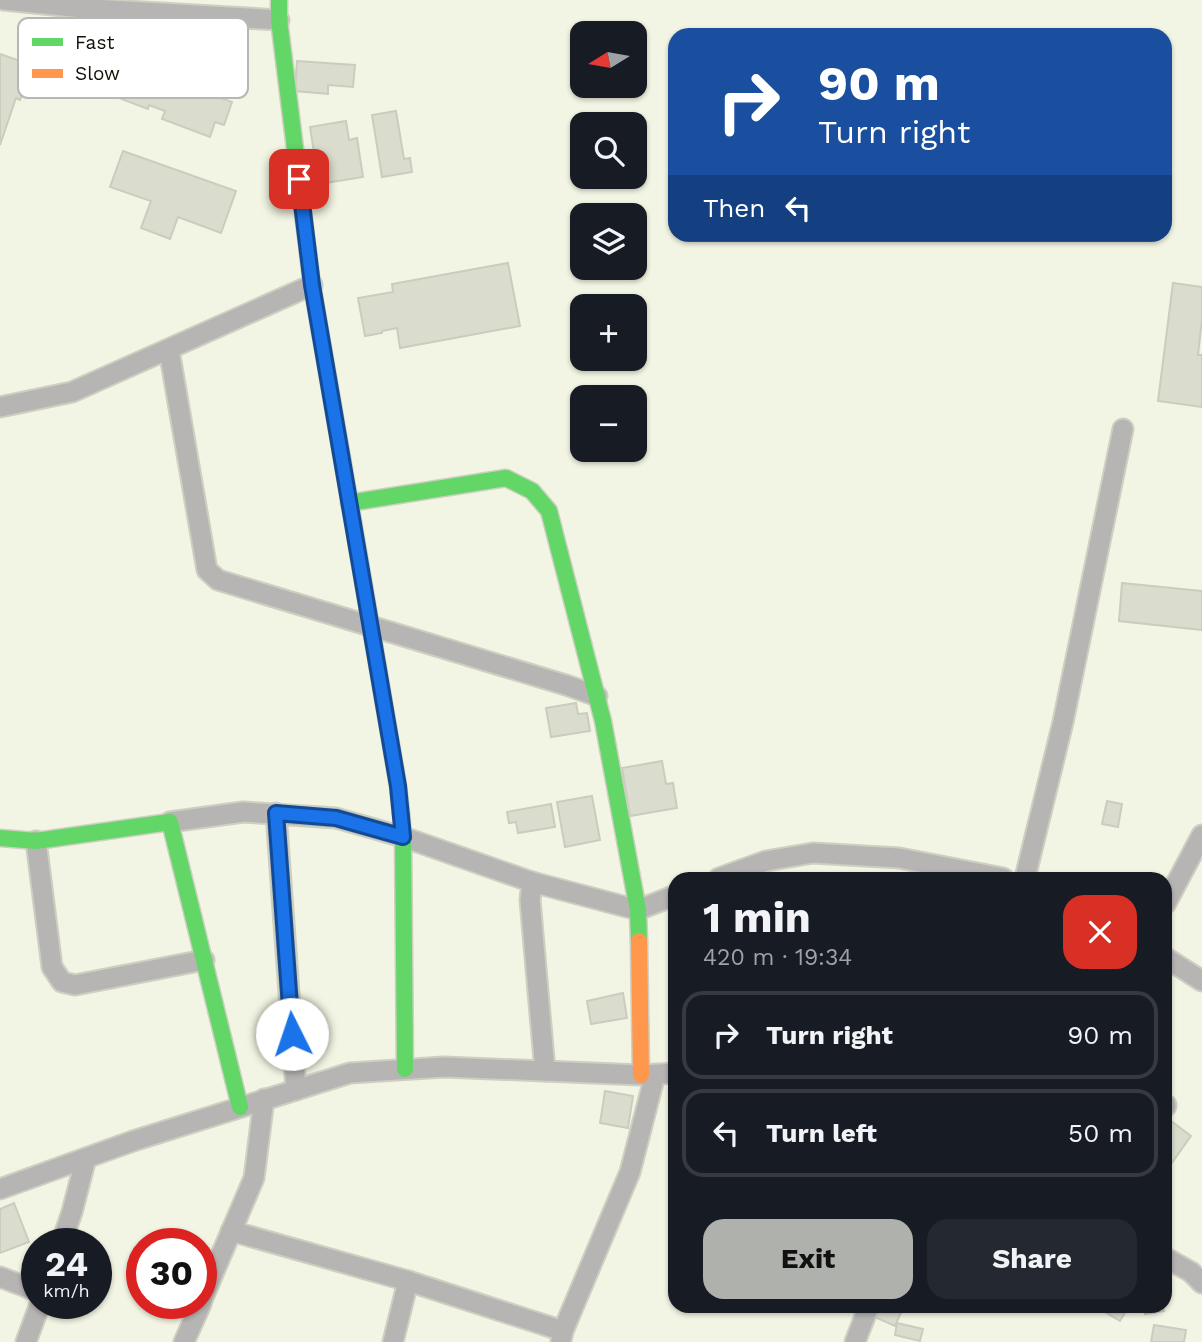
<!DOCTYPE html>
<html lang="en">
<head>
<meta charset="utf-8">
<style>
	:root { --surface:#171b24; --page:#242831; --text:#f1f3f6; --muted:#9ea1a6; --line:#363941; --accent:#afb1ad }
	body { margin:0; font-family:"Work Sans",sans-serif; background:var(--page); color:var(--text); height:100vh; display:flex; flex-direction:column; font-size:26px; white-space:nowrap }
	* { box-sizing:border-box; margin:0 }
	p { font-size:23px; color:var(--muted) }
	.icon { flex:none; width:38px; height:38px; fill:none; stroke:currentColor; stroke-width:2; stroke-linecap:round; stroke-linejoin:round }
	.map { position:relative; flex:1; overflow:hidden }
	.details { position:absolute; left:668px; top:872px; width:504px; height:441px; display:flex; flex-direction:column; background:var(--surface); border-radius:21px; box-shadow:0 2px 5px #0004 }
	.details>* { flex:none }
	.hud { position:absolute; left:668px; top:28px; width:504px; height:214px; border-radius:21px; box-shadow:0 2px 5px #0004; background:#1a4fa0; color:#fff; overflow:hidden }
	.needle { width:46px; rotate:259deg }
	.buttons { position:absolute; left:570px; top:21px; display:grid; gap:14px }
	.buttons a { display:grid; place-items:center; width:77px; height:77px; border-radius:14px; background:var(--surface); box-shadow:0 2px 5px #0004; font-size:35px }
	.speed { position:absolute; left:21px; top:1228px; display:flex; gap:14px; font-size:35px; font-weight:700; text-align:center }
	.speed>* { display:grid; place-content:center; width:91px; height:91px; border-radius:50%; background:var(--surface); box-shadow:0 2px 5px #0004; line-height:1 }
	.speed small { font-size:18px; font-weight:400 }
	.speed .limit { border:10px solid #d22; background:#fff; color:#111 }
	.pin { position:absolute; display:grid; place-items:center; width:60px; height:60px; color:#fff; margin:-30px; border-radius:14px; box-shadow:0 4px 10px #0006 }
	.me { position:absolute; width:77px; margin:-38px; rotate:356deg; stroke-linejoin:round; filter:drop-shadow(0 0 5px #0008) }
	.turn { display:flex; align-items:center; gap:24px; height:147px; padding:0 35px; font-size:32px }
	.turn .icon { width:91px; height:91px; stroke-width:2.5 }
	.turn b { display:block; font-size:49px; line-height:60px }
	.then { display:flex; align-items:center; height:66px; padding:0 35px; background:#0003; gap:14px; font-size:26px }
	.round { display:grid; place-items:center; flex:none; width:74px; height:74px; border-radius:21px; background:var(--page) }
	.head { display:flex; align-items:center; justify-content:space-between; height:119px; padding:0 35px }
	h1 { font-size:42px; font-weight:700; line-height:52px }
	.button { display:flex; gap:14px; margin-top:auto; padding:14px 35px }
	.button a { flex:1; height:80px; border-radius:21px; background:var(--accent); color:#111; font-size:28px; font-weight:700; line-height:80px; text-align:center }
	.button a+a { background:var(--page); color:var(--text) }
	ul { padding:0; list-style:none }
	li { display:flex; align-items:center; gap:21px; height:88px; margin:0 14px 10px; padding:0 21px; border:4px solid var(--line); border-radius:21px }
	li div { flex:1 }
	li b { display:block; font-size:26px }
	li em { font-style:normal }
	.map>svg:first-child { display:block }
	.building { fill:#dadcce; stroke:#cacdbe; stroke-width:2 }
	.lines { fill:none; stroke-linecap:round; stroke-linejoin:round }
	.street-casing { stroke:#cdcfc1; stroke-width:23 }
	.fast-casing { stroke:#cdcfc1; stroke-width:19 }
	.slow-casing { stroke:#cdcfc1; stroke-width:19 }
	.street { stroke:#b6b5b4; stroke-width:19 }
	.fast { stroke:#63d668; stroke-width:16 }
	.slow { stroke:#ff974d; stroke-width:16 }
	.route-casing { stroke:#114b97; stroke-width:18 }
	.route { stroke:#1a73e8; stroke-width:12 }
	.key { fill:#fff; stroke:#b7b8b5; stroke-width:2 }
	.key-label { font-size:19px; fill:#101207 }
</style>
</head>
<body>
<div class="map">
<svg width="1202" height="1342" viewBox="0 0 1202 1342">
	<rect width="100%" height="100%" fill="#f2f5e3"/>
	<g class="building">
		<path d="M168,48L195,59L185,85L232,102L224,125L215,122L210,137L162,119L165,111L149,105L148,109L100,91L114,55L159,72Z"/>
		<path d="M0,54L32,65L20,100L16,98L0,145Z"/>
		<path d="M297,61L355,65L353,87L328,85V94L295,91Z"/>
		<path d="M396,111L404,159L410,158L412,172L382,177L372,115Z"/>
		<path d="M346,121L349,140L357,138L363,177L319,184L310,127Z"/>
		<path d="M123,151L236,191L221,233L178,217L170,239L141,228L151,201L110,187Z"/>
		<path d="M508,263L520,326L400,348L397,328L382,331V333L365,336L358,298L393,292L392,284Z"/>
		<path d="M1173,283L1202,287V319L1198,355H1202V407L1158,401Z"/>
		<path d="M1122,583L1202,591V630L1119,621Z"/>
		<path d="M576,703L578,714L587,713L590,731L551,737L546,708Z"/>
		<path d="M662,761L666,784L673,783L677,808L630,816L622,768Z"/>
		<path d="M592,796L600,840L565,847L557,802Z"/>
		<path d="M1107,801L1122,804L1118,827L1102,824Z"/>
		<path d="M551,804L555,827L518,833L516,822L509,823L507,812Z"/>
		<path d="M623,993L627,1018L591,1024L587,1001Z"/>
		<path d="M605,1091L633,1096L628,1128L600,1123Z"/>
		<path d="M1171,1121L1191,1136L1171,1164L1166,1160V1128Z"/>
		<path d="M14,1203L29,1242L0,1253V1209Z"/>
		<path d="M874,1306H904L895,1326L870,1315Z"/>
		<path d="M1095,1306H1129L1120,1321Z"/>
		<path d="M1143,1306H1163L1164,1311L1145,1314Z"/>
		<path d="M897,1323L923,1329L920,1341L895,1335Z"/>
		<path d="M1154,1325L1186,1330L1184,1342H1151Z"/>
	</g>
	<g class="lines">
		<g class="street-casing">
			<g id="street">
				<path d="M4,0L93,9L279,20"/>
				<path d="M169,350L207,570L218,580L569,686L597,696"/>
				<path d="M0,407L72,392L312,285"/>
				<path d="M276,813L296,1090"/>
				<path d="M170,822L243,812L336,818L403,837L532,882L638,910L676,895"/>
				<path d="M36,841L52,967L62,982L75,985L204,960"/>
				<path d="M719,878L766,861L813,853L899,858L1003,878"/>
				<path d="M1025,878L1063,722L1123,429"/>
				<path d="M532,882L530,900L545,1071"/>
				<path d="M1166,903L1202,835"/>
				<path d="M1166,958L1202,981"/>
				<path d="M1166,1105V1106"/>
				<path d="M0,1189L133,1141L350,1073L444,1067L641,1075L676,1073"/>
				<path d="M231,1231L408,1281L563,1331"/>
				<path d="M61,1244L72,1212L86,1158"/>
				<path d="M1166,1258L1191,1272L1202,1283"/>
				<path d="M0,1277L37,1291"/>
				<path d="M201,1302L254,1178L264,1099"/>
				<path d="M561,1341L563,1331L630,1172L655,1075"/>
				<path d="M26,1342L40,1304"/>
				<path d="M184,1342L201,1304"/>
				<path d="M393,1342L408,1281"/>
				<path d="M855,1342L869,1306"/>
			</g>
		</g>
		<g class="fast-casing">
			<g id="fast">
				<path d="M279,0V20L312,285L353,522"/>
				<path d="M349,503L506,478L532,491L549,511L603,721L638,910L639,941"/>
				<path d="M401,814L403,837L405,1069"/>
				<path d="M0,838L36,841L170,822L240,1107"/>
			</g>
		</g>
		<g class="slow-casing">
			<g id="slow">
				<path d="M353,522L398,786L401,814"/>
				<path d="M639,941L641,1075"/>
			</g>
		</g>
		<use href="#street" class="street"/>
		<use href="#fast" class="fast"/>
		<use href="#slow" class="slow"/>
	</g>
	<g class="lines">
		<g class="route-casing">
			<path id="route" d="M292,1034L276,813L336,818L403,837L398,786L312,285L299,179"/>
		</g>
		<use href="#route" class="route"/>
	</g>
	<rect x="18" y="18" width="230" height="80" rx="10" class="key"/>
	<rect x="32" y="38" width="31" height="8" fill="#63d668"/>
	<rect x="32" y="69" width="31" height="9" fill="#ff974d"/>
	<g class="key-label">
		<text x="75" y="49">Fast</text>
		<text x="75" y="80">Slow</text>
	</g>
</svg>
<div class="buttons">
<a><svg class="needle" viewBox="-14 -14 28 28"><path d="M0-13l5 13h-10z" fill="#e53935"/><path d="M0 13l5-13h-10z" fill="#9ea1a6"/></svg></a>
<a><svg class="icon" aria-label="search" viewBox="0 0 24 24"><circle cx="10" cy="10" r="6"/><path d="M15 15l6 6"/></svg></a>
<a><svg class="icon" aria-label="layers" viewBox="0 0 24 24"><path d="M12 4l9 5-9 5-9-5zM3 14l9 5 9-5"/></svg></a>
<a>+</a>
<a>−</a>
</div>
<div class="speed"><div>24<small>km/h</small></div><div class="limit">30</div></div>
<div class="pin" style="left:299px;top:179px;background:#d93025"><svg class="icon" aria-label="arrive" viewBox="0 0 24 24"><path d="M6 21V4h12l-3 4 3 4H6"/></svg></div>
<svg class="me" style="left:292px;top:1034px" viewBox="-20 -20 40 40"><circle r="19" fill="#fff"/><path d="M0-13L10 11 0 6-10 11z" fill="#1a73e8"/></svg>
<div class="hud">
<div class="turn"><svg class="icon" aria-label="right" viewBox="0 0 24 24"><path d="M7 20v-9h11M14 6l5 5-5 5"/></svg><div><b>90 m</b>Turn right</div></div>
<div class="then">Then<svg class="icon" aria-label="left" viewBox="0 0 24 24"><path d="M17 20v-9H6M10 6l-5 5 5 5"/></svg></div>
</div>
<section class="details">
<div class="head"><div><h1>1 min</h1><p>420 m · 19:34</p></div><a class="round" style="background:#d93025;color:#fff"><svg class="icon" aria-label="close" viewBox="0 0 24 24"><path d="M6 6l12 12M18 6L6 18"/></svg></a></div>
<ul>
<li><svg class="icon" aria-label="right" viewBox="0 0 24 24"><path d="M7 20v-9h11M14 6l5 5-5 5"/></svg><div><b>Turn right</b></div><em>90 m</em></li>
<li><svg class="icon" aria-label="left" viewBox="0 0 24 24"><path d="M17 20v-9H6M10 6l-5 5 5 5"/></svg><div><b>Turn left</b></div><em>50 m</em></li>
</ul>
<div class="button"><a>Exit</a><a>Share</a></div>
</section>
</div>
</body>
</html>
